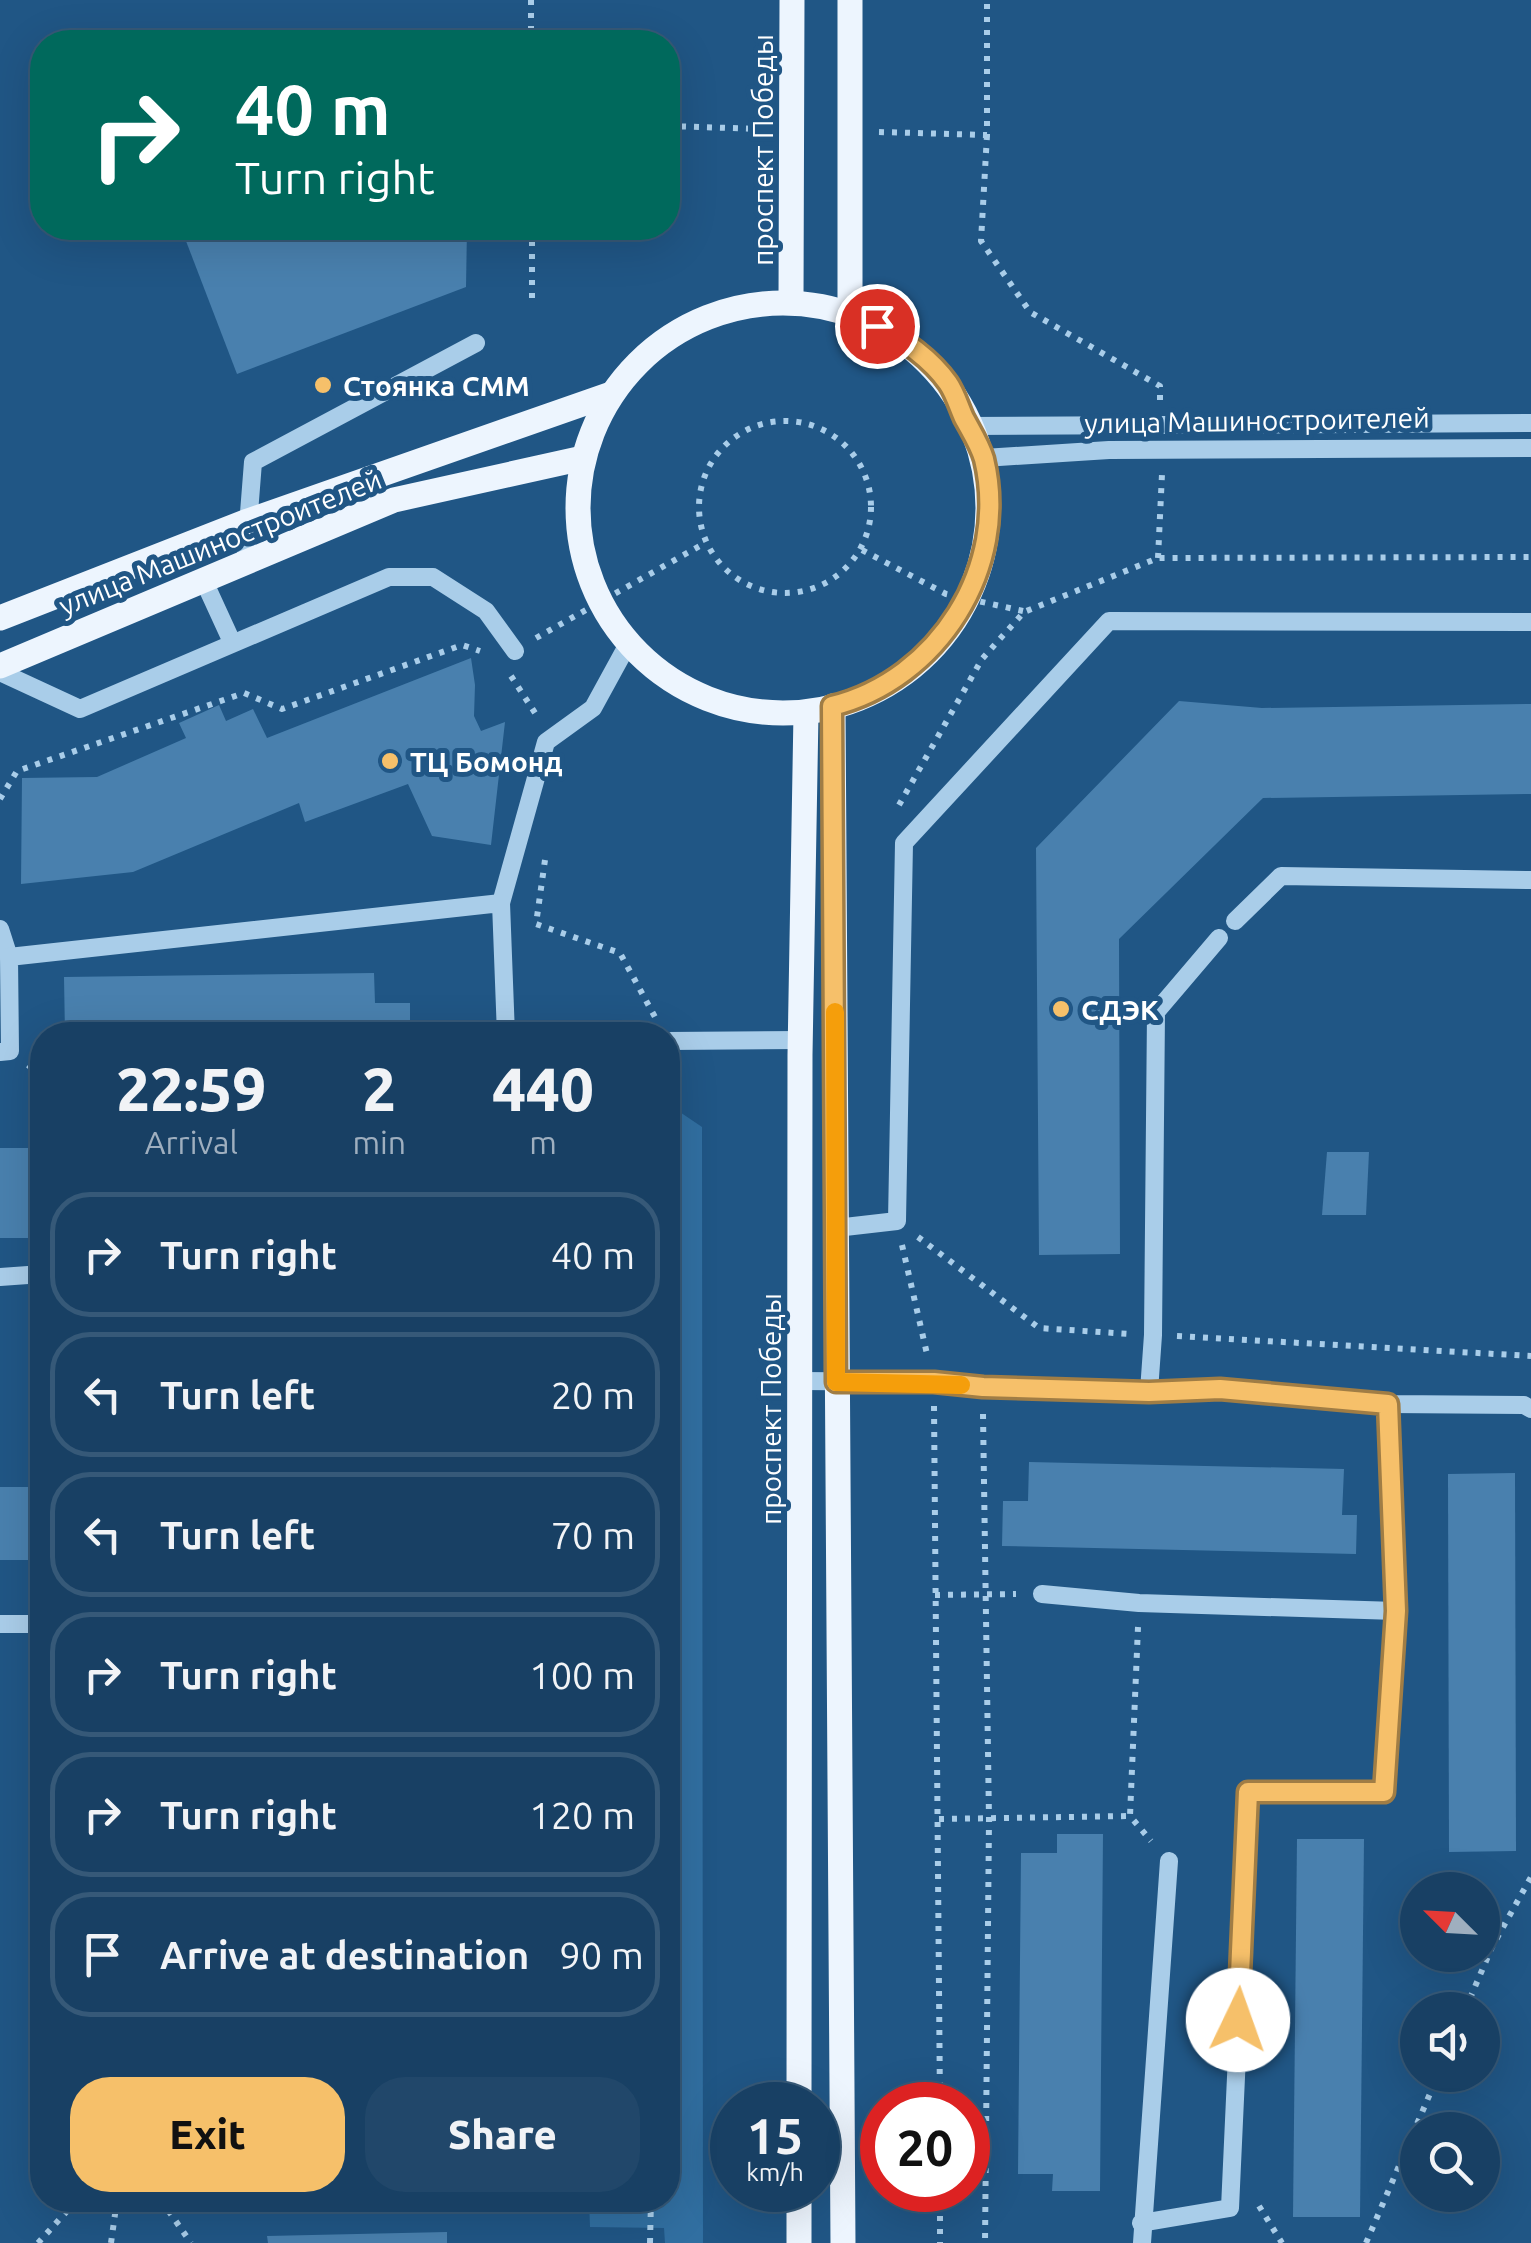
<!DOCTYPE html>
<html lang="en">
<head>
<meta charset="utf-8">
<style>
	:root { --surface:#184064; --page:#21476a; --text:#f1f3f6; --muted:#9fafbf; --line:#365978; --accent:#f6c06a }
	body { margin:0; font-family:Ubuntu,sans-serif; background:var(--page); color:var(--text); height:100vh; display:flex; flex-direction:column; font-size:38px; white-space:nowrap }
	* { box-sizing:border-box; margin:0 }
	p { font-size:32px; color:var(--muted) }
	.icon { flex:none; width:55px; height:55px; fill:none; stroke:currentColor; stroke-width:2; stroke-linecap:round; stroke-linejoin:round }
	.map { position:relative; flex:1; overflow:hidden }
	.side { position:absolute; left:30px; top:1022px; width:650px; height:1190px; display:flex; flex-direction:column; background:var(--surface); border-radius:40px; box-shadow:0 10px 40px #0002,0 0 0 2px var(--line) }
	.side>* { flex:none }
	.banner { position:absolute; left:30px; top:30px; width:650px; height:210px; border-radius:40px; box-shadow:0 10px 40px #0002,0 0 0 2px var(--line); background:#00695c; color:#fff; overflow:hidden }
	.needle { width:65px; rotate:294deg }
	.fabs { position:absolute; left:1400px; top:1872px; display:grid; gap:20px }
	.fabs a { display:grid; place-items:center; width:100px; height:100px; border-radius:50%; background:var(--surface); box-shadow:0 10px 40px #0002,0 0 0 2px var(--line); font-size:50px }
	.speed { position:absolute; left:710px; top:2082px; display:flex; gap:20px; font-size:50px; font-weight:700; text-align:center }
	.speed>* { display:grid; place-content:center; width:130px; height:130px; border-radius:50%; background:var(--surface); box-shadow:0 10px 40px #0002,0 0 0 2px var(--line); line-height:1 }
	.speed small { font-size:25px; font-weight:400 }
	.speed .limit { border:15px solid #d22; background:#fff; color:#111 }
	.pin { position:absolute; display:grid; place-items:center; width:85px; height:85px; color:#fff; margin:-42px; border:5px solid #fff; border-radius:50%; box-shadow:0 2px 10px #0007 }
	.me { position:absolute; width:110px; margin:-55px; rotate:3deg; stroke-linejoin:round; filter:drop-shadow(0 0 8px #0008) }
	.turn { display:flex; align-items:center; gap:35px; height:210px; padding:0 40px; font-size:45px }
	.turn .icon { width:130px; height:130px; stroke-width:2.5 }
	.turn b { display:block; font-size:70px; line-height:85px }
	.eta { display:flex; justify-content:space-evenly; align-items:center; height:170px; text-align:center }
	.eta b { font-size:60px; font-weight:800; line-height:70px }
	.action { display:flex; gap:20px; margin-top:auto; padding:20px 40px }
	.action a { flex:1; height:115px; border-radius:40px; background:var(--accent); color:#111; font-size:40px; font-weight:800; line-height:115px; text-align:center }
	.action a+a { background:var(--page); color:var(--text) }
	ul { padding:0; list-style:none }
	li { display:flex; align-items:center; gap:30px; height:125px; margin:0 20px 15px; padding:0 20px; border:5px solid var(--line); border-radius:40px }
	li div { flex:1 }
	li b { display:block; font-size:38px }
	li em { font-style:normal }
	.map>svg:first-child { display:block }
	.green { fill:#316fa1 }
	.building { fill:#4980ae }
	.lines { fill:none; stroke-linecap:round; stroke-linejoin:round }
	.path { stroke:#a9cde9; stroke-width:6; stroke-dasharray:5 8; stroke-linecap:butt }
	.minor { stroke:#a9cde9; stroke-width:18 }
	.major { stroke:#edf5fe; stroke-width:25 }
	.route-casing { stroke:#a07d45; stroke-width:25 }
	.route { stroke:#f6c06a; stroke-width:18 }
	.slow { stroke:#f59e0b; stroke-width:18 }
	.poi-dot { fill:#f6c06a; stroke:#205685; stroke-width:4 }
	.labels { text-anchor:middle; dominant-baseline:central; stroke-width:10; stroke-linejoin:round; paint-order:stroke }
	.street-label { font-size:28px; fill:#fff; stroke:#205685 }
	.poi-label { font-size:28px; font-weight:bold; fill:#fff; stroke:#205685; text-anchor:start }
</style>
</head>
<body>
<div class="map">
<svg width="1531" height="2243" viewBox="0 0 1531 2243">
	<rect width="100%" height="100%" fill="#205685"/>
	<path class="green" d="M668,1104L702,1127L703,2243H665L664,2228L590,2227L589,2200H668Z"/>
	<g class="building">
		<path d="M181,228H467L466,287L237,374Z"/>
		<path d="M471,658L475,685L474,716L481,731L505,722L491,845L432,836L408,784L305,822L299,803L133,872L21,884L22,778L97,777L186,738L179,723L219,705L226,721L253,709L267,738Z"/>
		<path d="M1179,701L1262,708L1531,704V794L1263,798L1119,939L1120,1254L1039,1255L1036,848Z"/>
		<path d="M374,973L375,1003H410V1035H65L64,977Z"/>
		<rect x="0" y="1148" width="42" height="90"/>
		<path d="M1327,1152H1369L1366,1215H1322Z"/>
		<path d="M1029,1462L1344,1469L1342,1515H1357L1356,1554L1002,1546L1003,1501H1028Z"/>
		<path d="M1515,1473L1516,1851L1449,1852L1448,1474Z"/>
		<rect x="0" y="1487" width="42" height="73"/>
		<path d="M1057,1834H1103L1100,2191H1052L1053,2174H1018L1021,1853H1057Z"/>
		<path d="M1297,1839H1364L1360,2217H1293Z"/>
		<path d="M447,2232V2243H268L267,2236Z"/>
	</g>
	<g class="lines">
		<g class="path">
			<path d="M531,0V42"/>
			<path d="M668,126L761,129"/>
			<path d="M879,132L987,135V0"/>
			<path d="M987,135L981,241L1030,312L1160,386V402"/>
			<path d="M532,228V306"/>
			<circle cx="785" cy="507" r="86"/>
			<path d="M862,550L946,594L1023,611"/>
			<path d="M1158,558L1162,474"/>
			<path d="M536,638L705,543"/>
			<path d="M511,676L537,716"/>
			<path d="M0,799L17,771L244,693L282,709L462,645L480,651"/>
			<path d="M899,805L982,659L1024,612L1158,558L1531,557"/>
			<path d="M545,860L536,924L620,953L655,1017"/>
			<path d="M28,1065L42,1077"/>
			<path d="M918,1237L1039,1328L1130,1334"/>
			<path d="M902,1245L927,1354"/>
			<path d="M1177,1336L1531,1356"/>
			<path d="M934,1406L940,2105"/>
			<path d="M983,1414L989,1819L985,2243"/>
			<path d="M668,1445V1066"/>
			<path d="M935,1595L1016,1594"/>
			<path d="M1138,1627L1130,1816L1151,1841"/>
			<path d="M939,1819L1130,1816"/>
			<path d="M1465,2010L1492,1947L1531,1877"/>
			<path d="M940,2190V2243"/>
			<path d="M161,2200L191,2243"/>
			<path d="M1259,2206L1282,2243"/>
			<path d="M38,2243L77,2200"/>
			<path d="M111,2243L117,2200"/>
			<path d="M650,2243L651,2200"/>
			<path d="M1366,2243L1438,2075"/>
		</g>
		<g class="minor">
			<path d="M968,426L1531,423"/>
			<path d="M984,458L1109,450L1531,448"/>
			<path d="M245,564L253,462L476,343"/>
			<path d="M204,581L232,642"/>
			<path d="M0,672L80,709L389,577H433L486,611L515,651"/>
			<path d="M501,903L546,742L593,708L628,644"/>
			<path d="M1235,921L1281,876L1531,880"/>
			<path d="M0,929L9,957"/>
			<path d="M668,1041L801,1040"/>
			<path d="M0,1052L10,1051L9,957L501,903L506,1035"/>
			<path d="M836,1228L897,1221L904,843L1109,621L1531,622"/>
			<path d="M0,1277L42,1274"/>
			<path d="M800,1381L933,1382L983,1387L1149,1391L1220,1389L1388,1404L1524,1405L1531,1409"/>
			<path d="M1149,1391L1153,1335L1156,1012L1219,938"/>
			<path d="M1042,1594L1139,1603L1396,1611"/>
			<path d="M0,1624H42"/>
			<path d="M1141,2223L1230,2208L1249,1793L1384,1792L1396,1611L1388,1404"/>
			<path d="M1142,2243L1169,1861"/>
		</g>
		<g class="major">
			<path d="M850,0V312"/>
			<path d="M791,301L792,0"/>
			<circle cx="783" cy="508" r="205"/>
			<path d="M0,618L248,521L611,394"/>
			<path d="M0,666L394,500L583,458"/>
			<path d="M833,706L843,2243"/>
			<path d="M799,2105L800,1055L806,713"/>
			<path d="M799,2243V2190"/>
		</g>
	</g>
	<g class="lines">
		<g class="route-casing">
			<path id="route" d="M877,326C903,339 931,359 948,383C955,393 959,407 964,418C971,431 980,445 984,459C1010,567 938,680 832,706L836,1382H934L983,1387L1149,1392L1220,1389L1388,1404L1396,1611L1384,1792H1248L1238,2020"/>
		</g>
		<use href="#route" class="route"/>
		<path class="slow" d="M835,1012L836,1382L961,1385"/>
	</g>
	<g class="poi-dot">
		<circle cx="323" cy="385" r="10"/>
		<circle cx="390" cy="761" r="10"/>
		<circle cx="1061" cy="1009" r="10"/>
	</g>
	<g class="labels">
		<g class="street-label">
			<text transform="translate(762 150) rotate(-90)">проспект Победы</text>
			<text transform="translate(1257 420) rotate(-1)">улица Машиностроителей</text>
			<text transform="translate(220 542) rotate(-22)">улица Машиностроителей</text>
			<text transform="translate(770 1409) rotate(-90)">проспект Победы</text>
		</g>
		<g class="poi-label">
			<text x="343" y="385">Стоянка СММ</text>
			<text x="410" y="761">ТЦ Бомонд</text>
			<text x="1081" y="1009">СДЭК</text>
		</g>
	</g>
</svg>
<div class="fabs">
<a><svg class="needle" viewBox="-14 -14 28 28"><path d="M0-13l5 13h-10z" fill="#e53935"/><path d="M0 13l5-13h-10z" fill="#9fafbf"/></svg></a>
<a><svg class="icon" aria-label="sound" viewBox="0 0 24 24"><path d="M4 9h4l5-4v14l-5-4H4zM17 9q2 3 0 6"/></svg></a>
<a><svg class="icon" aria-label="search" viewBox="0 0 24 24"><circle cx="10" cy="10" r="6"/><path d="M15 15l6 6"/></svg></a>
</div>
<div class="speed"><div>15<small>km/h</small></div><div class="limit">20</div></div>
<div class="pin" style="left:877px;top:326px;background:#d93025"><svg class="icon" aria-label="arrive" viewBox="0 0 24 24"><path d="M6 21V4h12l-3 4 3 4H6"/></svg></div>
<svg class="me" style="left:1238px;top:2020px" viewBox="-20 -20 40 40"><circle r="19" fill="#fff"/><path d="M0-13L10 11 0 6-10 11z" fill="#f6c06a"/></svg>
<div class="banner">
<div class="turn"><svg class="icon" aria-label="right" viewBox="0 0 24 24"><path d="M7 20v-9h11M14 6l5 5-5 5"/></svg><div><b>40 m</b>Turn right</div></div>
</div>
<section class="side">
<div class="eta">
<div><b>22:59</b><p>Arrival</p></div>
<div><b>2</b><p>min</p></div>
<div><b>440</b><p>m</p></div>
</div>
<ul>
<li><svg class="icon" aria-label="right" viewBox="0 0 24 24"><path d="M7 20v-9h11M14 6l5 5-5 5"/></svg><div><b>Turn right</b></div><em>40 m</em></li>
<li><svg class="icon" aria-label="left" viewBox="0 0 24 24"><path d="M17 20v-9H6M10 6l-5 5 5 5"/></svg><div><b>Turn left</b></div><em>20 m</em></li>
<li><svg class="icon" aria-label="left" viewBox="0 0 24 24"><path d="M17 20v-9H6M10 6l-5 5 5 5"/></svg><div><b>Turn left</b></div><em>70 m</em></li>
<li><svg class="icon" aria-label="right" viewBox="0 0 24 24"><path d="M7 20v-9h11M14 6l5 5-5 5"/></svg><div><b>Turn right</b></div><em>100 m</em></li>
<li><svg class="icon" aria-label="right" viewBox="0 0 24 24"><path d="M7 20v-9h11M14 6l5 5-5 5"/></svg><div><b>Turn right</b></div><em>120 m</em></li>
<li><svg class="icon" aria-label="arrive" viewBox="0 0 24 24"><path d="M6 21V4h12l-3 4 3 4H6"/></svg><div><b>Arrive at destination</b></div><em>90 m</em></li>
</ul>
<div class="action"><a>Exit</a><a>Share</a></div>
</section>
</div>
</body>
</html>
